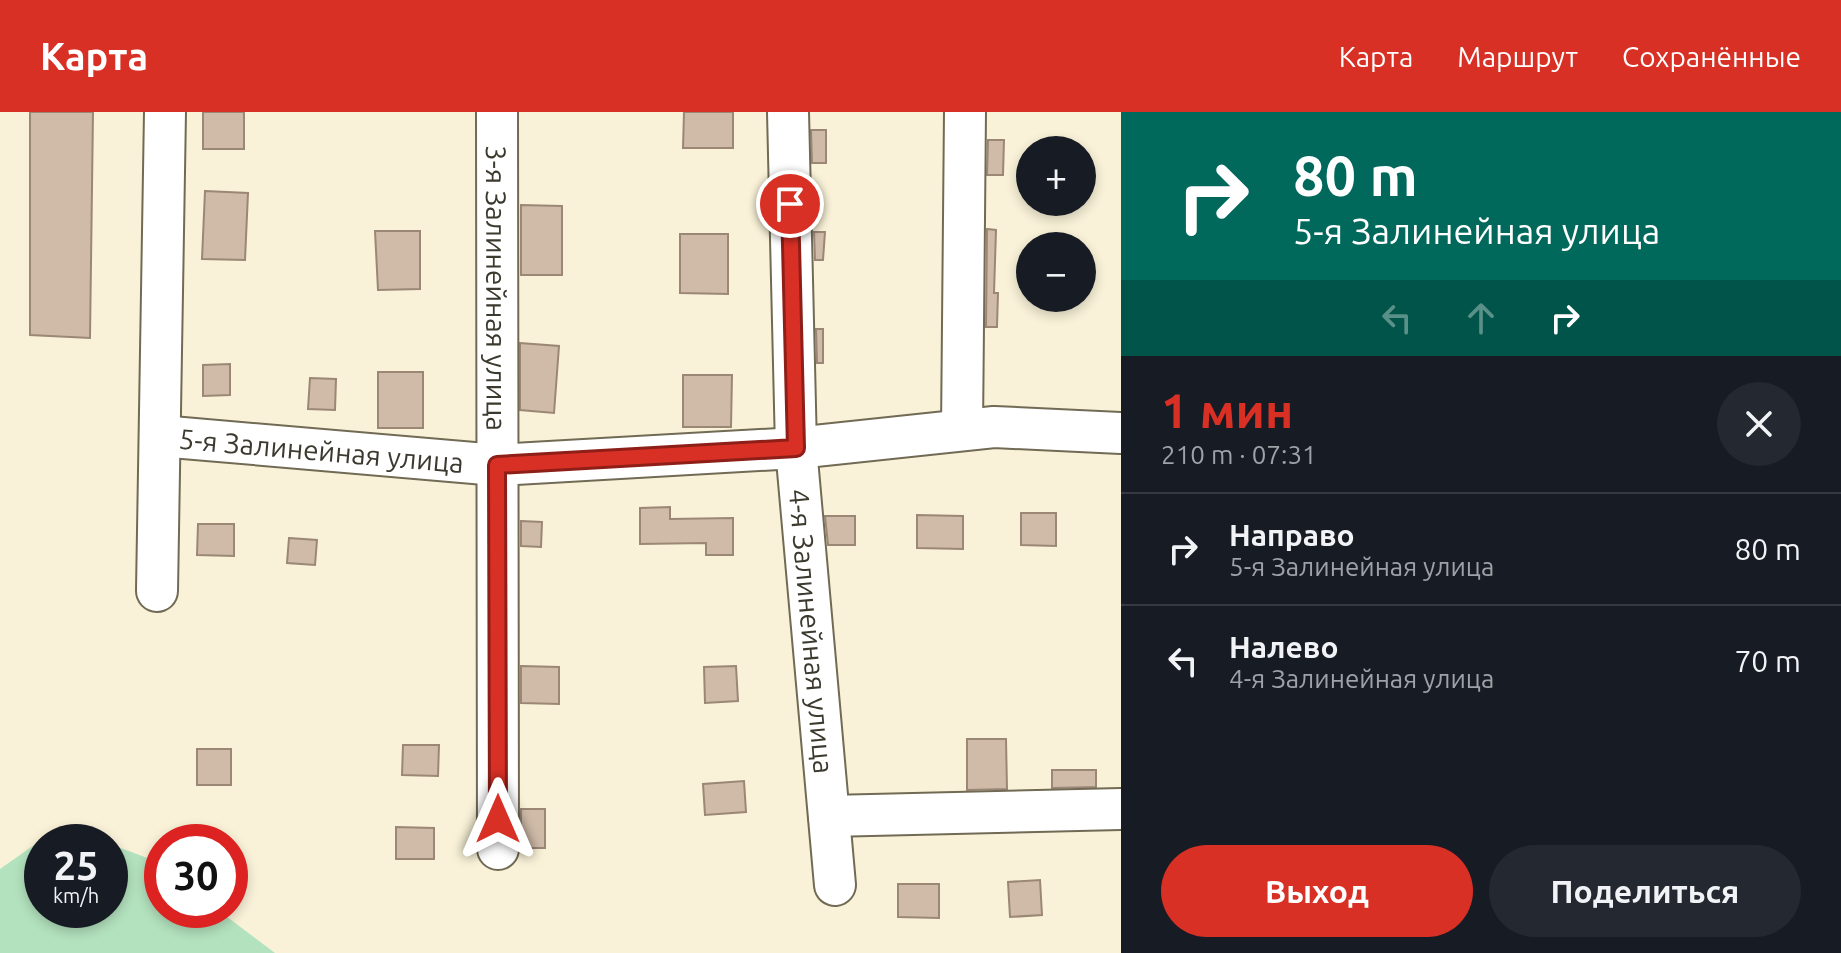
<!DOCTYPE html>
<html lang="ru">
<head>
<meta charset="utf-8">
<style>
	:root { --surface:#171b24; --page:#242831; --text:#f1f3f6; --muted:#9ea1a6; --line:#363941; --accent:#d93025 }
	body { margin:0; font-family:Ubuntu,sans-serif; background:var(--page); color:var(--text); height:100vh; display:flex; flex-direction:column; font-size:30px; white-space:nowrap }
	* { box-sizing:border-box; margin:0 }
	p { font-size:26px; color:var(--muted) }
	.icon { flex:none; width:44px; height:44px; fill:none; stroke:currentColor; stroke-width:2; stroke-linecap:round; stroke-linejoin:round }
	.map { position:relative; flex:1; overflow:hidden }
	.details { display:flex; flex-direction:column; background:var(--surface); width:720px }
	.details>* { flex:none }
	.top-card { background:#00695c; color:#fff; overflow:hidden }
	.fabs { position:absolute; left:1016px; top:24px; display:grid; gap:16px }
	.fabs a { display:grid; place-items:center; width:80px; height:80px; border-radius:50%; background:var(--surface); box-shadow:0 4px 12px #0003; font-size:40px }
	.speed { position:absolute; left:24px; top:712px; display:flex; gap:16px; font-size:40px; font-weight:700; text-align:center }
	.speed>* { display:grid; place-content:center; width:104px; height:104px; border-radius:50%; background:var(--surface); box-shadow:0 4px 12px #0003; line-height:1 }
	.speed small { font-size:20px; font-weight:400 }
	.speed .limit { border:12px solid #d22; background:#fff; color:#111 }
	.pin { position:absolute; display:grid; place-items:center; width:68px; height:68px; color:#fff; margin:-34px; border:4px solid #fff; border-radius:50%; box-shadow:0 2px 8px #0007 }
	.me { position:absolute; width:88px; margin:-44px; rotate:0deg; stroke-linejoin:round; filter:drop-shadow(0 0 6px #0008) }
	.turn { display:flex; align-items:center; gap:28px; height:168px; padding:0 40px; font-size:36px }
	.turn .icon { width:104px; height:104px; stroke-width:2.5 }
	.turn b { display:block; font-size:56px; line-height:68px }
	.lanes { display:flex; align-items:center; height:76px; padding:0 40px; background:#0003; justify-content:center; gap:40px; direction:ltr }
	.lanes .off { opacity:.35 }
	.round { display:grid; place-items:center; flex:none; width:84px; height:84px; border-radius:42px; background:var(--page) }
	.summary { display:flex; align-items:center; justify-content:space-between; height:136px; padding:0 40px }
	h1 { font-size:48px; font-weight:600; line-height:60px; color:var(--accent) }
	.button { display:flex; gap:16px; margin-top:auto; padding:16px 40px }
	.button a { flex:1; height:92px; border-radius:48px; background:var(--accent); color:#fff; font-size:32px; font-weight:600; line-height:92px; text-align:center }
	.button a+a { background:var(--page); color:var(--text) }
	ul { padding:0; list-style:none }
	li { display:flex; align-items:center; gap:24px; height:112px; padding:0 40px; border-top:2px solid var(--line) }
	li div { flex:1 }
	li b { display:block; font-size:30px }
	li em { font-style:normal }
	header { display:flex; align-items:center; gap:48px; box-sizing:border-box; height:112px; padding:0 40px; background:var(--accent); color:#fff }
	header strong { font-size:38px }
	nav { display:flex; gap:44px; margin-inline-start:auto; font-size:28px }
	main { display:flex; flex:1; min-height:0 }
	.map>svg:first-child { display:block }
	.green { fill:#b3e2be }
	.building { fill:#d0bba9; stroke:#9b8776; stroke-width:2 }
	.lines { fill:none; stroke-linecap:round; stroke-linejoin:round }
	.minor-casing { stroke:#716a54; stroke-width:44 }
	.minor { stroke:#fff; stroke-width:40 }
	.route-casing { stroke:#8d1f18; stroke-width:20 }
	.route { stroke:#d93025; stroke-width:14 }
	.labels { text-anchor:middle; dominant-baseline:central; stroke-width:7; stroke-linejoin:round; paint-order:stroke }
	.street-label { font-size:28px; fill:#3c392f; stroke:#fff }
</style>
</head>
<body>
<header>
<strong>Карта</strong>
<nav><a>Карта</a><a>Маршрут</a><a>Сохранённые</a></nav>
</header>
<main>
<div class="map">
<svg width="1121" height="841" viewBox="0 0 1121 841">
	<rect width="100%" height="100%" fill="#f9f2d8"/>
	<path class="green" d="M61,714L104,730H42V798H110V732L150,747L162,756V798H218L275,841H0V757Z"/>
	<g class="building">
		<path d="M30,0H93L90,226L30,223Z"/>
		<rect x="203" y="0" width="41" height="37"/>
		<path d="M684,0H733V36H683Z"/>
		<path d="M811,18H826V51H812Z"/>
		<path d="M988,28H1004L1003,63H987Z"/>
		<path d="M205,79L248,81L245,148L202,147Z"/>
		<path d="M521,93L562,94V163H521Z"/>
		<path d="M987,117L996,118L994,181H998L997,215H986Z"/>
		<path d="M375,119H420V177L378,178Z"/>
		<path d="M814,120H825L823,148H815Z"/>
		<path d="M680,122H728V182L680,181Z"/>
		<path d="M816,217H823V251H817Z"/>
		<path d="M520,231L559,234L554,301L520,298Z"/>
		<path d="M230,252V283L203,284V253Z"/>
		<rect x="378" y="260" width="45" height="56"/>
		<path d="M683,263H732L731,315H683Z"/>
		<path d="M310,266L336,267L335,298L308,297Z"/>
		<path d="M670,395V407L733,406V443H706V431L640,432V396Z"/>
		<path d="M1021,401H1056V434L1021,433Z"/>
		<path d="M917,403L963,404V437L917,436Z"/>
		<path d="M825,404H855V433H828Z"/>
		<path d="M521,409L542,410L541,435L521,434Z"/>
		<path d="M198,412H234V444L197,443Z"/>
		<path d="M289,426L317,428L315,453L287,451Z"/>
		<path d="M521,554L559,555V592L521,591Z"/>
		<path d="M736,554L738,589L705,591L704,555Z"/>
		<path d="M967,627H1006L1007,677L967,678Z"/>
		<path d="M403,633H439L438,664L402,663Z"/>
		<rect x="197" y="637" width="34" height="36"/>
		<path d="M1052,658H1096V675L1052,676Z"/>
		<path d="M744,669L746,700L705,703L703,672Z"/>
		<rect x="521" y="697" width="24" height="39"/>
		<path d="M396,715L434,716V747H396Z"/>
		<path d="M1040,768L1042,803L1010,805L1008,770Z"/>
		<path d="M898,772H939V806L898,805Z"/>
	</g>
	<g class="lines">
		<g class="minor-casing">
			<g id="minor">
				<path id="s1" d="M497,0L498,737"/>
				<path id="s2" d="M788,0L796,336L835,773"/>
				<path d="M962,318L965,0"/>
				<path id="s3" d="M160,324L497,353L796,336L994,315L1121,321"/>
				<path d="M157,479L165,0"/>
				<path d="M829,704L1121,697"/>
			</g>
		</g>
		<use href="#minor" class="minor"/>
	</g>
	<g class="lines">
		<g class="route-casing">
			<path id="route" d="M498,707L497,353L796,336L790,92"/>
		</g>
		<use href="#route" class="route"/>
	</g>
	<g class="labels">
		<g class="street-label">
			<text stroke="none"><textPath href="#s1" startOffset="176">3-я Залинейная улица</textPath></text>
			<text stroke="none"><textPath href="#s3" startOffset="162">5-я Залинейная улица</textPath></text>
			<text stroke="none"><textPath href="#s2" startOffset="520">4-я Залинейная улица</textPath></text>
		</g>
	</g>
</svg>
<div class="fabs">
<a>+</a>
<a>−</a>
</div>
<div class="speed"><div>25<small>km/h</small></div><div class="limit">30</div></div>
<div class="pin" style="left:790px;top:92px;background:#d93025"><svg class="icon" aria-label="arrive" viewBox="0 0 24 24"><path d="M6 21V4h12l-3 4 3 4H6"/></svg></div>
<svg class="me" style="left:498px;top:707px" viewBox="-20 -20 40 40"><path d="M0-17L14 15 0 8-14 15z" fill="#d93025" stroke="#fff" stroke-width="4"/></svg>
</div>
<section class="details">
<div class="top-card">
<div class="turn"><svg class="icon" aria-label="right" viewBox="0 0 24 24"><path d="M7 20v-9h11M14 6l5 5-5 5"/></svg><div><b>80 m</b>5-я Залинейная улица</div></div>
<div class="lanes"><svg class="icon off" aria-label="left" viewBox="0 0 24 24"><path d="M17 20v-9H6M10 6l-5 5 5 5"/></svg><svg class="icon off" aria-label="ahead" viewBox="0 0 24 24"><path d="M12 20V5M6 11l6-6 6 6"/></svg><svg class="icon" aria-label="right" viewBox="0 0 24 24"><path d="M7 20v-9h11M14 6l5 5-5 5"/></svg></div>
</div>
<div class="summary"><div><h1>1 мин</h1><p>210 m · 07:31</p></div><a class="round"><svg class="icon" aria-label="close" viewBox="0 0 24 24"><path d="M6 6l12 12M18 6L6 18"/></svg></a></div>
<ul>
<li><svg class="icon" aria-label="right" viewBox="0 0 24 24"><path d="M7 20v-9h11M14 6l5 5-5 5"/></svg><div><b>Направо</b><p>5-я Залинейная улица</p></div><em>80 m</em></li>
<li><svg class="icon" aria-label="left" viewBox="0 0 24 24"><path d="M17 20v-9H6M10 6l-5 5 5 5"/></svg><div><b>Налево</b><p>4-я Залинейная улица</p></div><em>70 m</em></li>
</ul>
<div class="button"><a>Выход</a><a>Поделиться</a></div>
</section>
</main>
</body>
</html>
